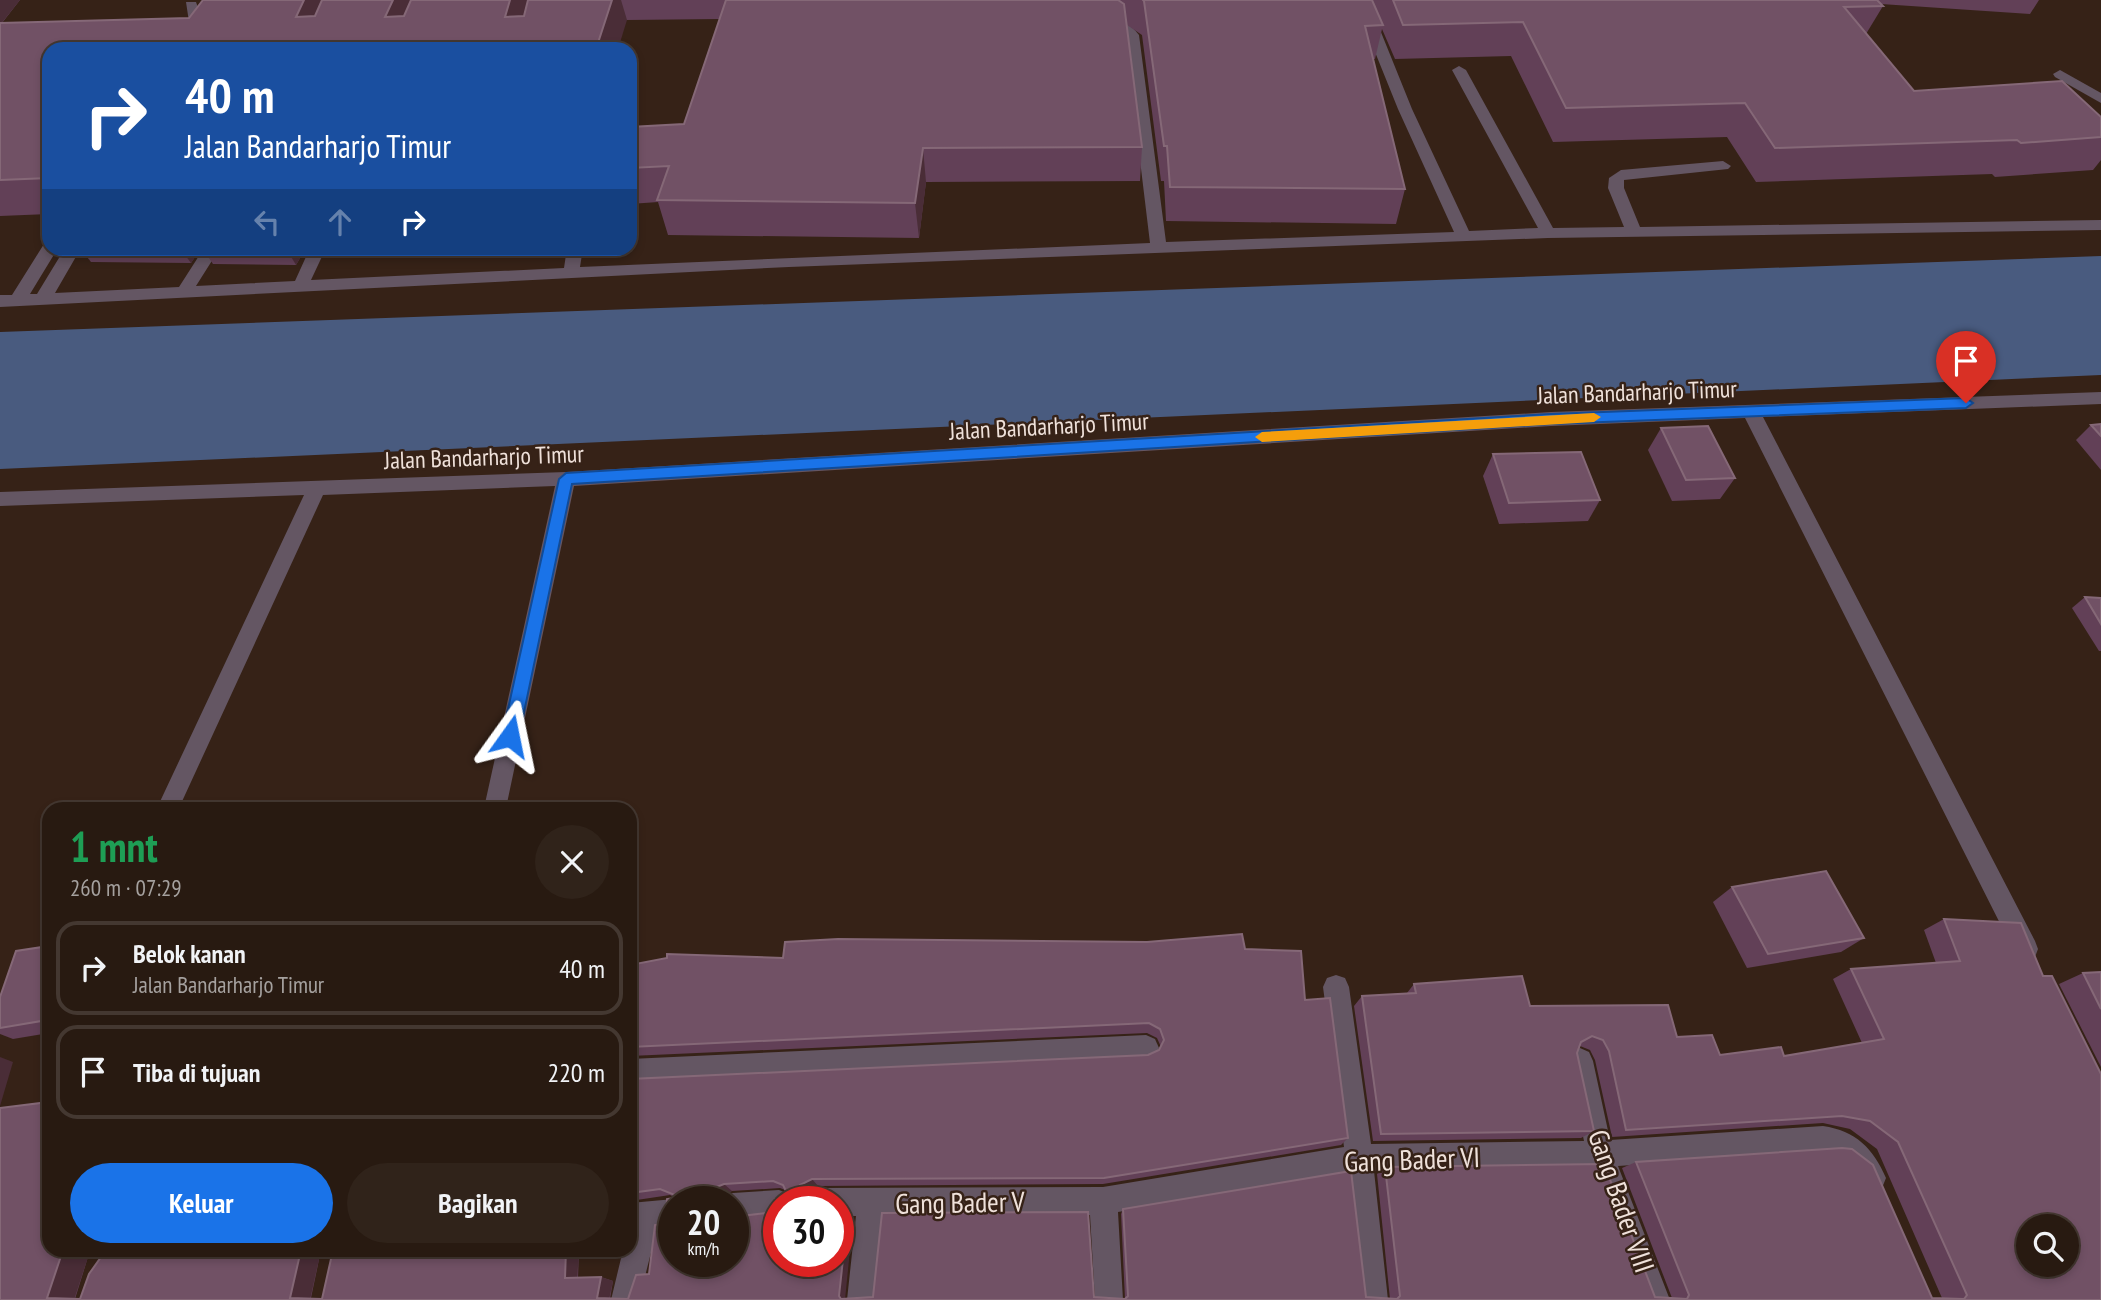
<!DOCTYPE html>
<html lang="id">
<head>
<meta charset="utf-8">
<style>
	:root { --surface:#281a11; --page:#30231a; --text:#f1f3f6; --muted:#a5a19f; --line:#443831; --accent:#1a73e8 }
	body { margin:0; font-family:"PT Sans Narrow",sans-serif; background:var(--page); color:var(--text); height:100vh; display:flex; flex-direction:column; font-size:26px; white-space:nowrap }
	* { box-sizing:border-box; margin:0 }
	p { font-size:23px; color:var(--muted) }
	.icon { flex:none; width:38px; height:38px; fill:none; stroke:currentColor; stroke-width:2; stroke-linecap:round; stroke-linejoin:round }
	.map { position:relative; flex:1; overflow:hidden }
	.drawer { position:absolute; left:42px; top:802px; width:595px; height:455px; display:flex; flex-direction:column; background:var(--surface); border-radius:21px; box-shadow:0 4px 10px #0003,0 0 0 2px var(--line) }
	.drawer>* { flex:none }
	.top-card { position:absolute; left:42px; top:42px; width:595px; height:214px; border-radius:21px; box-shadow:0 4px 10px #0003,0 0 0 2px var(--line); background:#1a4fa0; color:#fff; overflow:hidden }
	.tools { position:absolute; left:2016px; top:1214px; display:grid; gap:14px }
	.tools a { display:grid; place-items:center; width:63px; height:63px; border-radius:50%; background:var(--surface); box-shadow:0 4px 10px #0003,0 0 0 2px var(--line); font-size:35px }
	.speed { position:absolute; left:658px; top:1186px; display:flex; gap:14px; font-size:35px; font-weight:700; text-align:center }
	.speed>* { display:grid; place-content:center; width:91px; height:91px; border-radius:50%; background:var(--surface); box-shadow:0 4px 10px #0003,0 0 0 2px var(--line); line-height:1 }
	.speed small { font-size:18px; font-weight:400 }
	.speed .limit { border:10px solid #d22; background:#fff; color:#111 }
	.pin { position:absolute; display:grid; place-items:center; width:60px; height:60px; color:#fff; margin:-72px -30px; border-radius:50% 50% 50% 0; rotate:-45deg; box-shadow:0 0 7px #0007 }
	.pin .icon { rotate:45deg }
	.me { position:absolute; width:77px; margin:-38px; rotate:12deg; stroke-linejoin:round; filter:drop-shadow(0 0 5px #0008) }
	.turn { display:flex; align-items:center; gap:24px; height:147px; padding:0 28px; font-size:32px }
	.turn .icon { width:91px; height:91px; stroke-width:2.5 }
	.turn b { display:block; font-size:49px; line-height:60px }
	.lanes { display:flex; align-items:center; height:66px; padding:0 28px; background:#0003; justify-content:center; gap:35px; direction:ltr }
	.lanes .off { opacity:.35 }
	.round { display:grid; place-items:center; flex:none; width:74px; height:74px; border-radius:37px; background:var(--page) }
	.head { display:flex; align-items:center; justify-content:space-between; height:119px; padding:0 28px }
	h1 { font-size:42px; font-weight:700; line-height:52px; color:#1e9e55 }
	.cta { display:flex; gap:14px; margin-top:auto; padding:14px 28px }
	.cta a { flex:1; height:80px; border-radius:42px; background:var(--accent); color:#fff; font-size:28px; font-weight:700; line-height:80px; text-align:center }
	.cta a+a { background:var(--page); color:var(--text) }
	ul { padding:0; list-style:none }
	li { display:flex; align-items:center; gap:21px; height:94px; margin:0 14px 10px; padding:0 14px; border:4px solid var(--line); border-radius:21px }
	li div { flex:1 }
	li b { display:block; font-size:26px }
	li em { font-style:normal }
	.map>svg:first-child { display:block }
	.water { fill:#495b7f }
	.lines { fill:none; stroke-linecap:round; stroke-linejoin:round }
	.minor { fill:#645663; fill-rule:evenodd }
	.wall { fill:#624057; fill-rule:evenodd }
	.shaded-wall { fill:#4a2d37 }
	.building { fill:#715165; stroke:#856877; stroke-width:2; fill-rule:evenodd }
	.route { fill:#1a73e8; stroke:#114b97; stroke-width:2 }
	.slow { fill:#f59e0b }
	.labels { text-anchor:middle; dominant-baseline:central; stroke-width:5; stroke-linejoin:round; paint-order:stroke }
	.street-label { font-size:24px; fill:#efe1da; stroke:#362217 }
	.near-street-label { font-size:28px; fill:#efe1da; stroke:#362217 }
</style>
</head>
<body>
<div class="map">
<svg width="2101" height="1300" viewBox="0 0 2101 1300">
	<rect width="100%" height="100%" fill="#362217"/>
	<path class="water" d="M2101,256V375L0,469V332Z"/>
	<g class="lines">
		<g class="minor">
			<path d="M1354,0H1368L1412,109L1469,231L1538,228L1452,70L1459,66L1466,70L1553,228L1624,227L1608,188L1609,178L1621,170L1723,161L1731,166L1728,169L1624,180V188L1640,227L2101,220V230L1548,238L789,267L0,307V295H12L44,244L49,243V248H58L30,294H37L65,248H81L55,293L179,287L204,248H220L196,286L295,281L310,248H326L311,280L564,268L567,248H583L580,267L1150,243L1125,36L1119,28L1097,24V18C1114,15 1129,22 1139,35L1166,242L1454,232L1398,109Z"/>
			<path d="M186,2H196L203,22L188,49H174L189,22Z"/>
			<path d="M2060,70L2101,93V103L2055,77L2053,74Z"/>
			<path d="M2101,392V404L1763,417L2035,941L2038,949L2035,957L2026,961L2017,957L1745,418L1551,426L574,486L506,808H484L555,486L323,495L179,808H157L304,495L0,506V492L566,472L1551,412Z"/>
			<path d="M1336,975L1345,978L1349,987L1371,1144L1584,1141L1567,1061L1571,1052L1580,1048L1589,1052L1593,1061L1610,1140L1823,1126C1856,1131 1873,1148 1886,1178L1882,1188L1872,1192C1850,1183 1855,1158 1823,1152L1618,1166L1670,1300H1642L1592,1168L1374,1171L1388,1300H1360L1346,1174L1118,1212L1123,1300H1095L1090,1215L884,1216L875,1300H847L856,1216H838V1202H805L809,1192L819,1188L1103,1187L1344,1147L1323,987L1327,978Z"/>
			<path d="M1146,1035L1155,1039L1159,1048L1155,1057L1146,1061L630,1085V1059Z"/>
			<path d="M779,1190L789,1194L792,1202H779V1218L733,1221V1202H721L723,1197L733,1193Z"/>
			<path d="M674,1199L682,1202H674V1227L657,1229L639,1300H611L623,1250H630V1203Z"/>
		</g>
	</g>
	<g class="wall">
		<path d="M0,0H20L2,23L189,18L203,0H2039L2030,14L1881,4L1883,6L1866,34L1914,91L2101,117V160L2093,170L1995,177L1992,174L1756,182L1727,137L1553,142L1511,56L1395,59L1382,29L1375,59H1373L1405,189L1396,224L1166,221L1164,181H1161L1142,35L1127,25L1142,147L1140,181L926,182L919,238L668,235L658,202L630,204V127L684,124L720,19L627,20L49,49V214L0,216Z"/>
		<path d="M80,248H201L191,263L91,262Z"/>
		<path d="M202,248H306L296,265L213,264Z"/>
		<path d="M412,248H552L550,251Z"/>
		<path d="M2101,424V470L2076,440L2091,425Z"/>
		<path d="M1661,428L1735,478L1720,499L1672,501L1648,450Z"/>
		<path d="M1493,454L1600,500L1588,521L1499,524L1483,476Z"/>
		<path d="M2085,597L2101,598V651H2099L2072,608Z"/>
		<path d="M1732,887L1864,938L1841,952L1747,968L1713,902Z"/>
		<path d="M1944,919L2021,923L2043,976H2052L2101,1074V1300H0V1108L49,1102V1250H96L88,1257L75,1299H80L89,1274L106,1250H321L311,1298L322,1299L333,1250H579L578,1278L601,1277L613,1281L610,1299H628L636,1275L649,1274L655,1225L666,1223L667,1199L674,1198V1197L670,1195L630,1201V1079L1148,1055L1159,1050L1161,1047L1157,1038L1147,1033L630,1056V965L667,958V954L783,958L785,942L838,939L1147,942L1242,934L1245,949L1301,951L1305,1000L1330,998L1348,1138L1341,1145L1103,1184L818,1186L807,1191L805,1198L830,1199L833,1202H779V1262H838V1213H848L853,1219L844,1299L873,1297L882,1213L1088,1212L1094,1297L1125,1299L1121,1214L1123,1209L1351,1171L1366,1297L1390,1299L1377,1174L1385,1167L1604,1164L1655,1297L1672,1298L1622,1168L1636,1162L1842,1148L1852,1149L1873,1165L1932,1298H1942L1877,1149L1850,1129L1823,1123L1612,1137L1595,1060L1590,1050L1580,1046L1577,1053L1594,1131L1581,1138L1373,1141L1354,1006L1362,996L1407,993L1414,984L1522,976L1530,1006L1668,1005L1677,1037L1712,1035L1720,1055L1781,1047L1784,1056L1862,1043L1833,979L1851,969L1936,963L1924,930ZM780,1188L785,1190L788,1195L785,1199H775V1212L733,1217V1262H674V1202H727L722,1199H720L722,1195L732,1191ZM2028,1227H2067V1265H2028Z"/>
		<path d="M49,946V1033L13,1039L0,1034V1028Z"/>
		<path d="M2101,972V1067L2059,984L2083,973Z"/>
	</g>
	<g class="shaded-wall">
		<path d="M0,0H20L0,25Z"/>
		<path d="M304,0H336L315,49L296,17Z"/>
		<path d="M393,0H423L402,49L385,17Z"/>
		<path d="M510,0H531L518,49L505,17Z"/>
		<path d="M612,0H621L627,20L618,49H596Z"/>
		<path d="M923,148L926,182L919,238L915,203Z"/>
		<path d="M180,248H201L191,263Z"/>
		<path d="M286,248H306L296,265Z"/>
		<path d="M42,1018L49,1021V1024L41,1021Z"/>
		<path d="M0,1057L13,1062L0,1106Z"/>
		<path d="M812,1179L818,1186L807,1191L803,1202L796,1198L800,1185Z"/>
		<path d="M724,1184L732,1191L722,1195L719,1201L712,1199L710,1195L714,1188Z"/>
		<path d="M848,1213L853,1219L845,1300H843L839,1296Z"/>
		<path d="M66,1250H96L88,1257L74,1300L47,1298L62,1253Z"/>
		<path d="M301,1250H321L310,1300L290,1298Z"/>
		<path d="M566,1250H579L577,1282L565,1278Z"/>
		<path d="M601,1277L613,1281L609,1300L597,1298Z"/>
	</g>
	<g class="building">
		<path d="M203,0H304L296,17L315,16L322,0H393L385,17L404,16L411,0H510L505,17L524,16L528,0H612L596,49H49V178L0,180V23L189,18Z"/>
		<path d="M726,0H1118L1124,4L1142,147L923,148L915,203L657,200L669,166L630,168V127L684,124Z"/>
		<path d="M1143,0H1372L1383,25L1365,26L1405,189L1170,187L1167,146H1164L1144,1Z"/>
		<path d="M1393,0H1877L1883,6L1844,7L1914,91L2062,81L2101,117V137L2021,143L2017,140L1775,148L1745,103L1566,108L1523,22L1403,25Z"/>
		<path d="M2101,424V436L2091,425Z"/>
		<path d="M1708,426L1735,478L1686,480L1661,428Z"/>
		<path d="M1581,452L1600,500L1509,503L1493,454Z"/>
		<path d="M2085,597L2101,598V624Z"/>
		<path d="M1826,871L1864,938L1768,954L1732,887Z"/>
		<path d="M1944,919L2021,923L2043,976H2052L2101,1074V1300H0V1108L49,1102V1250H66L62,1253L47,1298L80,1299L89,1274L106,1250H301L290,1298L322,1299L333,1250H566L565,1278L601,1277L597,1298L628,1299L636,1275L649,1274L655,1225L666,1223L667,1199L674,1198L675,1195L660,1189L630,1193V1079L1148,1055L1159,1050L1164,1040L1160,1029L1149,1023L630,1047V965L667,958V954L783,958L785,942L838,939L1147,942L1242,934L1245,949L1301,951L1305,1000L1330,998L1348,1138L1104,1178L812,1179L800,1185L796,1198L830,1199V1202H779V1262H838V1213H848L839,1296L841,1299L873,1297L882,1213L1088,1212L1094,1297L1125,1299L1128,1296L1123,1209L1351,1171L1366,1297L1397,1299L1400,1296L1385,1167L1604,1164L1655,1297L1687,1299L1689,1295L1636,1162L1842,1148L1852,1149L1873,1165L1932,1298L1964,1299L1967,1295L1898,1142L1870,1121L1842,1116L1626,1130L1609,1051L1603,1040L1592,1036L1581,1042L1577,1053L1594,1131L1381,1134L1362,996L1416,993L1414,984L1522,976L1530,1006L1668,1005L1677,1037L1712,1035L1720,1055L1781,1047L1784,1056L1884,1039L1851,969L1960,961ZM773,1181L783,1185L788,1195L785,1199H775V1212L733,1217V1262H674V1202H723L722,1199H712L710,1195L714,1188L724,1184ZM2028,1227H2067V1265H2028Z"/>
		<path d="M49,946V1018H42L41,1021L0,1028V997L16,951Z"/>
		<path d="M2101,972V1009L2083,973Z"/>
	</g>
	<path class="route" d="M1966,398L1973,403L1966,408L1551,424L572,484L519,736L510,743L502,736L559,479L566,473L1551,414Z"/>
	<path class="slow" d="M1594,413L1601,417L1594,422L1262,442L1255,437L1262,432Z"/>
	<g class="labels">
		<g class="street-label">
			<text transform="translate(1637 392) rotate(-2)">Jalan Bandarharjo Timur</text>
			<text transform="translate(1049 426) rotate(-3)">Jalan Bandarharjo Timur</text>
			<text transform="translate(484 457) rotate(-2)">Jalan Bandarharjo Timur</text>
		</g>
		<g class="near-street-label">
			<text transform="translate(1412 1159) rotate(-2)">Gang Bader VI</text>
			<text transform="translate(1622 1201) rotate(71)">Gang Bader VIII</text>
			<text transform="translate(960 1202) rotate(-1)">Gang Bader V</text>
		</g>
	</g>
</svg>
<div class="tools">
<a><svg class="icon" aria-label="search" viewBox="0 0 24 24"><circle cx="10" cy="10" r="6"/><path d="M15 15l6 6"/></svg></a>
</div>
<div class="speed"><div>20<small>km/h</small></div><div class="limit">30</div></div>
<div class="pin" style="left:1966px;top:403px;background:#d93025"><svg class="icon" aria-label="arrive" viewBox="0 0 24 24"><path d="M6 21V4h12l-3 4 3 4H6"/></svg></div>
<svg class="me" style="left:510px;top:736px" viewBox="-20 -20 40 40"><path d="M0-17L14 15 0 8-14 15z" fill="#1a73e8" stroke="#fff" stroke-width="4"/></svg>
<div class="top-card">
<div class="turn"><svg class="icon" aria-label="right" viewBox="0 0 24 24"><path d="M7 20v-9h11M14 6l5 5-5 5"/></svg><div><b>40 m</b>Jalan Bandarharjo Timur</div></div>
<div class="lanes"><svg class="icon off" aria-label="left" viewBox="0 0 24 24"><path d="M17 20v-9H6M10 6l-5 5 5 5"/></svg><svg class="icon off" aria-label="ahead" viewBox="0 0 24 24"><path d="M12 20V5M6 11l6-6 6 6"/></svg><svg class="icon" aria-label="right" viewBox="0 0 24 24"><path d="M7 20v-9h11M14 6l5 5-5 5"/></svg></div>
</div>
<section class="drawer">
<div class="head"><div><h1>1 mnt</h1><p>260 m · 07:29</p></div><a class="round"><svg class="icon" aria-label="close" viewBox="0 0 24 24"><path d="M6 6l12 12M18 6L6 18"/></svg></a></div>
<ul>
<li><svg class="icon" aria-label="right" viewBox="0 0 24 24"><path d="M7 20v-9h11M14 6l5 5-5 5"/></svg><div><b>Belok kanan</b><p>Jalan Bandarharjo Timur</p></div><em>40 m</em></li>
<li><svg class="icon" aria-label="arrive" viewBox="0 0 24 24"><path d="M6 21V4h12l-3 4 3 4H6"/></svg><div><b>Tiba di tujuan</b></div><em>220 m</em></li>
</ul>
<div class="cta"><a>Keluar</a><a>Bagikan</a></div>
</section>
</div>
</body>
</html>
